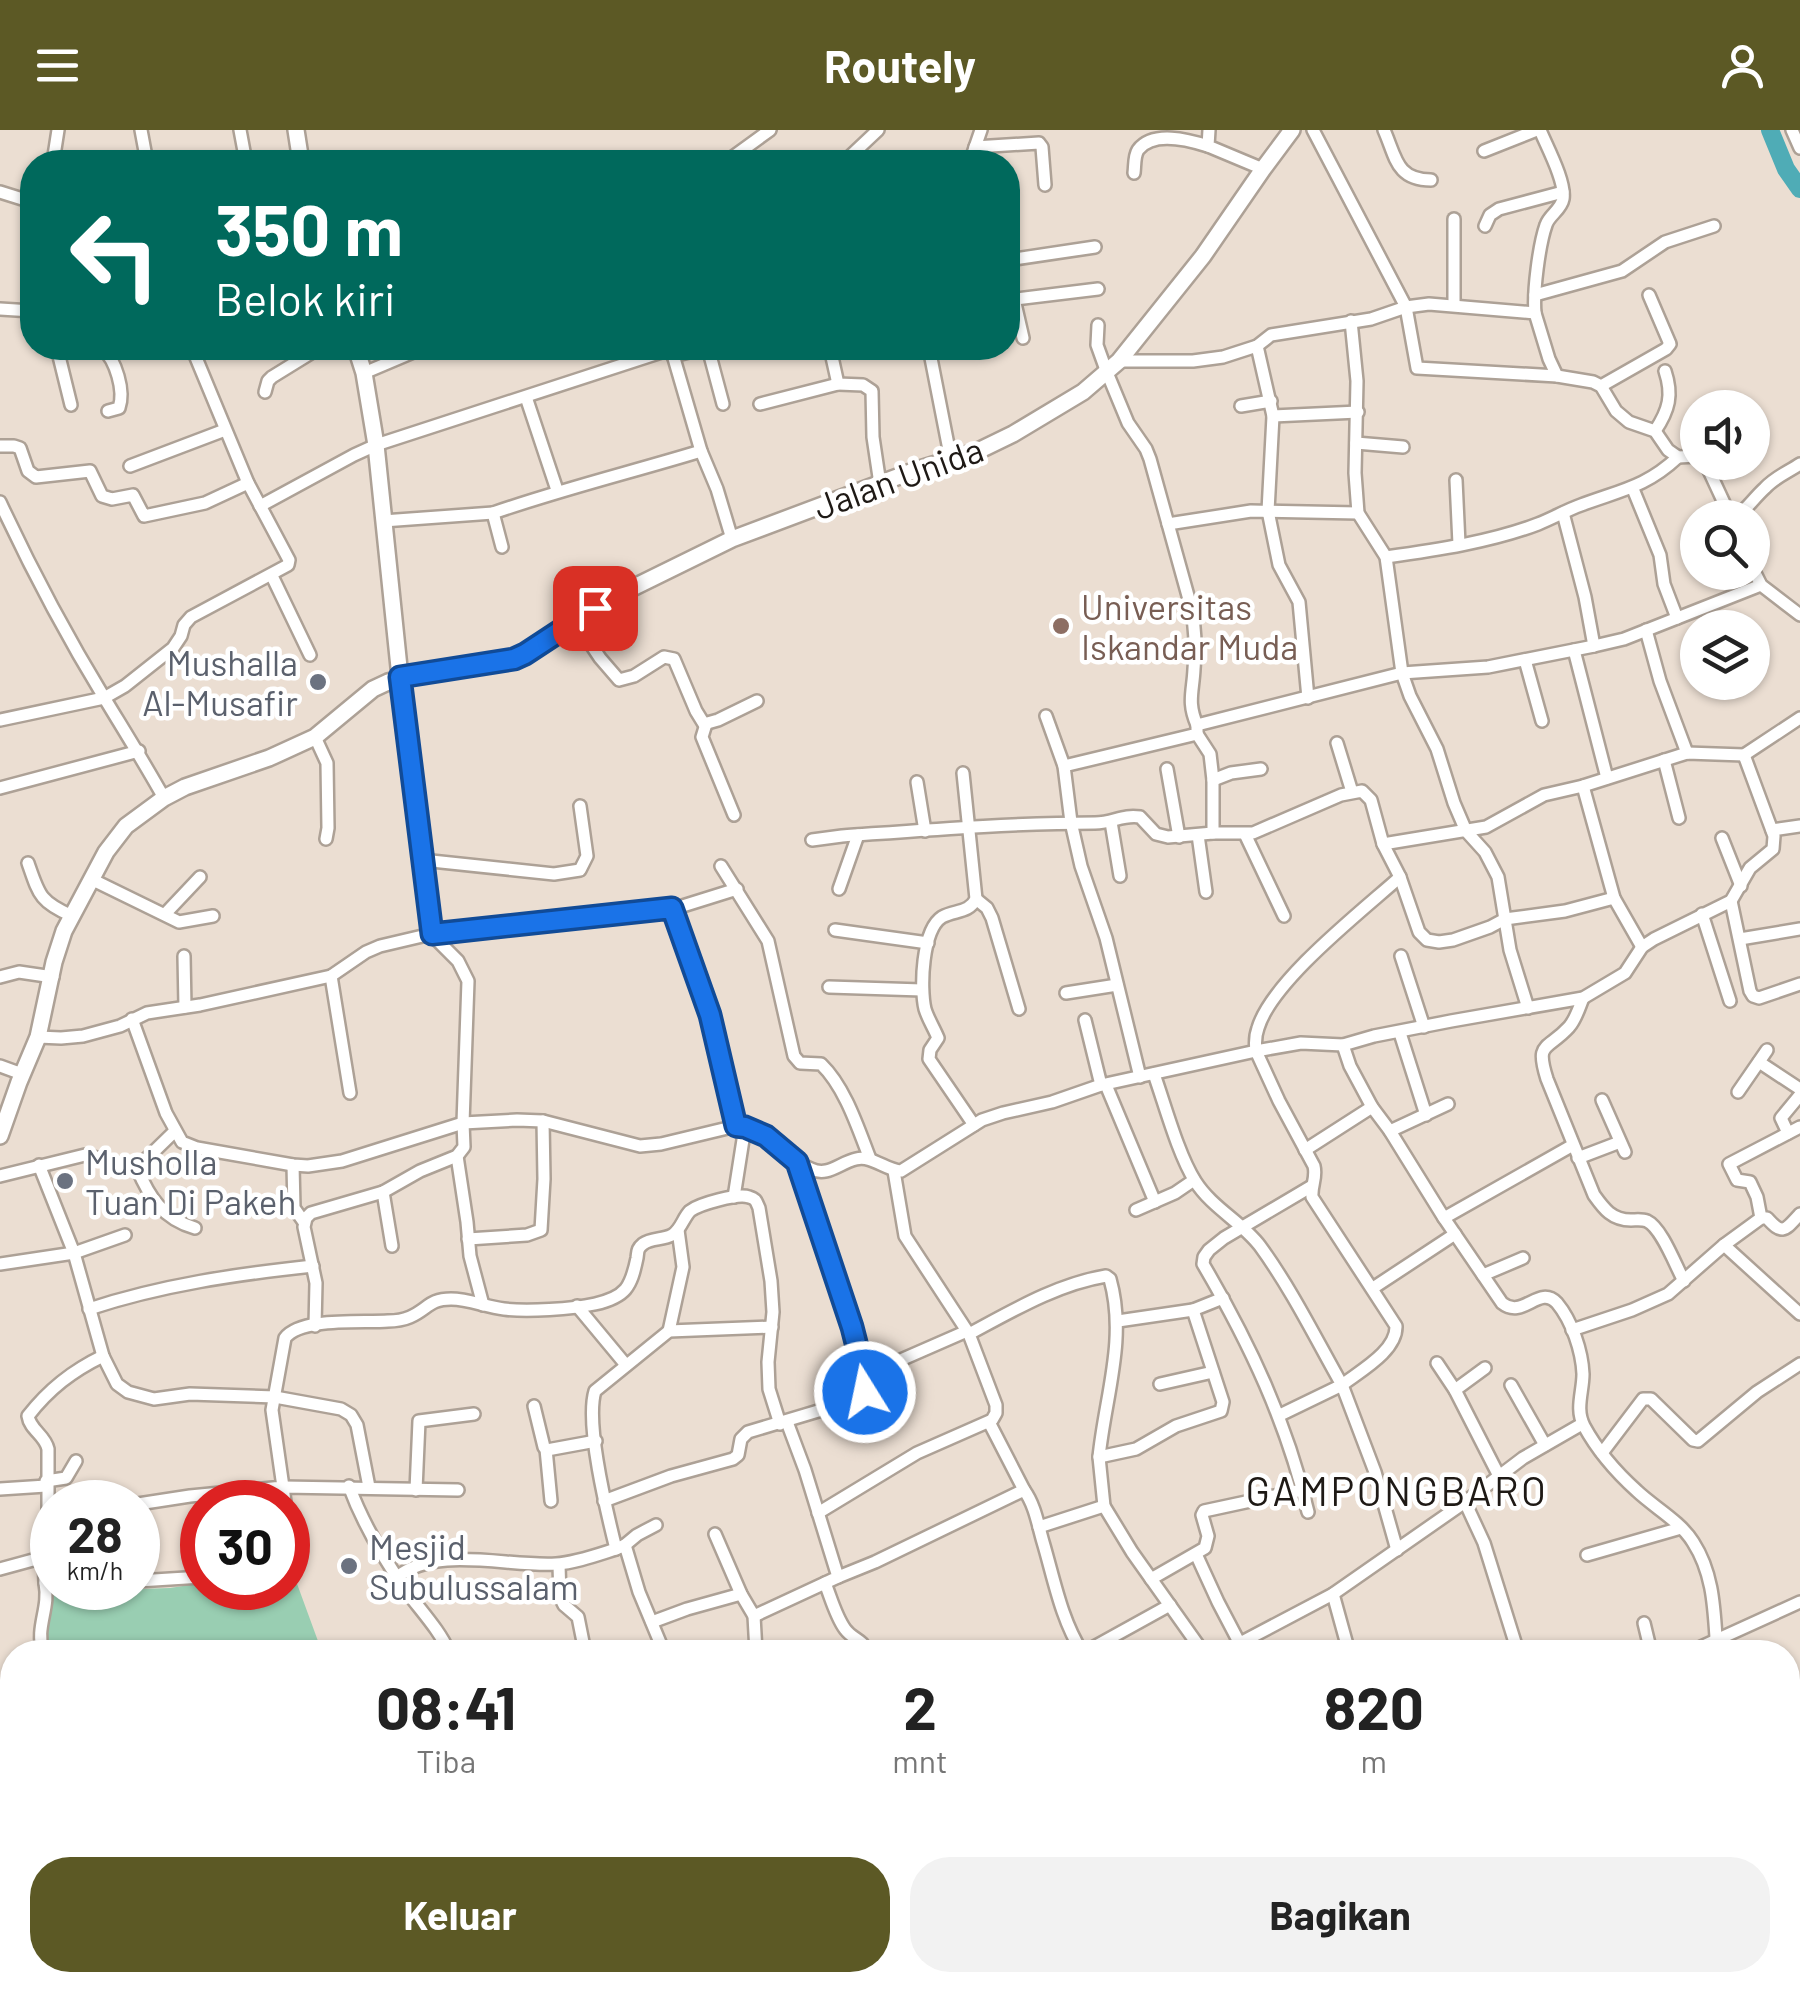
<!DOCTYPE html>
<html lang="id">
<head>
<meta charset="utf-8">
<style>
	:root { --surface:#fff; --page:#f2f2f2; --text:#222; --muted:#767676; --accent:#5c5925 }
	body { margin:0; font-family:Barlow,sans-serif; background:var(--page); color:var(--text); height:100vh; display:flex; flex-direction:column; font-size:38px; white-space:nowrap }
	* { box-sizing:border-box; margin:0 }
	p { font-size:32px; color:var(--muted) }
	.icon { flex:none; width:55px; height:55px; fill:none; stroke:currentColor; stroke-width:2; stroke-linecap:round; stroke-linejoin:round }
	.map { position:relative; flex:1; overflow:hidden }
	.drawer { position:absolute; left:0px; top:1510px; width:1800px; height:352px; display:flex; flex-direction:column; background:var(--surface); border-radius:40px 40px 0 0; box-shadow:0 2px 8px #0004 }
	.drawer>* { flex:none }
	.hud { position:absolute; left:20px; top:20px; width:1000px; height:210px; border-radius:40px; box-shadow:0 2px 8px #0004; background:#00695c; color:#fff; overflow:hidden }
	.buttons { position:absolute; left:1680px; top:260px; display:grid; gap:20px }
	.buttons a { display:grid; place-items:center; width:90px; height:90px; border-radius:50%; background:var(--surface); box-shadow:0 2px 8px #0004; font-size:50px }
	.speed { position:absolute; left:30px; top:1350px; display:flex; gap:20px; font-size:50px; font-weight:700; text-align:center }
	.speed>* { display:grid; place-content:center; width:130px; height:130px; border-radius:50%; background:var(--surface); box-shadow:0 2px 8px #0004; line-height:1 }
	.speed small { font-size:25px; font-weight:400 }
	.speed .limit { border:15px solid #d22; background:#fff; color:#111 }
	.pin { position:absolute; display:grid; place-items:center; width:85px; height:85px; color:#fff; margin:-42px; border-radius:20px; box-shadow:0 5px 15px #0006 }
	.me { position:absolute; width:110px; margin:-55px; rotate:350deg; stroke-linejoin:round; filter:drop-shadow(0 0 8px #0008) }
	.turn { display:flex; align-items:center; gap:35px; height:210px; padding:0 30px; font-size:45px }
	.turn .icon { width:130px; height:130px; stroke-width:2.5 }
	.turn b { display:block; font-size:70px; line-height:85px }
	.eta { display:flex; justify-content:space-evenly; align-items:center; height:170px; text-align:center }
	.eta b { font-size:60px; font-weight:700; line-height:70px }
	.button { display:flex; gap:20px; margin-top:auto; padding:20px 30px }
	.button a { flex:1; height:115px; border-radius:40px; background:var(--accent); color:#fff; font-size:40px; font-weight:700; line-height:115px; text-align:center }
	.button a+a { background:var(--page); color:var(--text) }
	header { display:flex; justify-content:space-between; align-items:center; height:130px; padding:0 30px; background:var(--accent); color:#fff; font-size:45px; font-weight:700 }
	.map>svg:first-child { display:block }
	.green { fill:#99ceb2 }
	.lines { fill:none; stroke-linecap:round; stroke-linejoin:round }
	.river { stroke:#4facb6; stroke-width:18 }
	.street-casing { stroke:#ada196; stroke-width:16 }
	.secondary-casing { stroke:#ada196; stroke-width:20 }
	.street { stroke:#fff; stroke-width:11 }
	.secondary { stroke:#fff; stroke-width:15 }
	.route-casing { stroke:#114b97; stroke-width:25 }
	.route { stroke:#1a73e8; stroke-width:18 }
	.education-dot { fill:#8d6e63; stroke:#fff; stroke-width:4 }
	.worship-dot { fill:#6b7280; stroke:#fff; stroke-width:4 }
	.labels { text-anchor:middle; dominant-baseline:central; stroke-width:9; stroke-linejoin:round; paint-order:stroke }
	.street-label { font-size:35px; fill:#1e1915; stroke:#fff }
	.education-label { font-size:35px; fill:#785e54; stroke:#fff; text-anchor:start }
	.worship-label { font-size:35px; fill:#5b616d; stroke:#fff; text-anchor:start }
	.quarter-label { font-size:40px; letter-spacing:2.5px; fill:#1e1915; stroke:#fff }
</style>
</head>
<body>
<header><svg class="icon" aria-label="menu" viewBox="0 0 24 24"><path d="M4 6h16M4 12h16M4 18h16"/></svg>Routely<svg class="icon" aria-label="person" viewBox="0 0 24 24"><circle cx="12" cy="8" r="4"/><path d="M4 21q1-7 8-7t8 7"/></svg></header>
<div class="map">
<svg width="1800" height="1862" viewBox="0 0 1800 1862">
	<rect width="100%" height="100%" fill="#ebded2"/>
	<path class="green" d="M288,1440H292L322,1522H47L42,1504L51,1462L170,1458L202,1453V1458H288Z"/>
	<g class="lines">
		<path class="river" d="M1770,0L1786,39L1800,59"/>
		<g class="street-casing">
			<g id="street">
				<path d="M141,0L147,32"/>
				<path d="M240,0L246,32"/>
				<path d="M1209,0L1208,16L1263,39"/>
				<path d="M1313,0L1406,177L1417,238L1557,246"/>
				<path d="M1384,0C1396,27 1396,50 1431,50"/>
				<path d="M1792,0L1800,18"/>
				<path d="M975,17L1039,13L1042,17L1045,55"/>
				<path d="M1484,21L1537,0"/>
				<path d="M53,32L58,0"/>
				<path d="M726,32L770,0"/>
				<path d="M844,32L878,0"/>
				<path d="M970,32L981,0"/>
				<path d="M1134,43C1135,36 1134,26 1138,20C1153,0 1189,10 1208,16"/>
				<path d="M0,62L32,72"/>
				<path d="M1485,96L1490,85L1499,79L1563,62"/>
				<path d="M1008,130L1095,117"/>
				<path d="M1535,165L1622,141L1665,112L1714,96"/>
				<path d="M1014,169L1023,208"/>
				<path d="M1008,170L1098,159"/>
				<path d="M1454,175V89"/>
				<path d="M0,179L32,181"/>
				<path d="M1535,183C1533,162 1539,115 1546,95C1549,85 1561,80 1563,69C1566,52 1547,17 1540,0"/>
				<path d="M1351,191L1357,251L1355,343L1358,383L1386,427L1402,543L1410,566L1437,619L1454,673L1466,701L1485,722L1498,747L1510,820L1528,878"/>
				<path d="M1098,195L1097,215L1106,240L1128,293L1146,319L1150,329L1190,473C1195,494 1196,518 1194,539C1193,562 1187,572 1197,595"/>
				<path d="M1257,216L1273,286L1268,381L1279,435L1299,472L1308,568"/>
				<path d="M57,218L71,275"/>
				<path d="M102,218C116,230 125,261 119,278L108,281"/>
				<path d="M155,218H157"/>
				<path d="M671,218L701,321L717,359L732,409"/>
				<path d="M708,218L723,274"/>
				<path d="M830,218L838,254L863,255L872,261L873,307L880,354"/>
				<path d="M929,218L951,330"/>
				<path d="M673,226L705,218"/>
				<path d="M1119,231H1193L1223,227L1257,216L1271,205L1371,189L1406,177L1429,174L1535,183L1549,229L1557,246L1593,252L1601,256L1616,281L1629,292L1655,301L1668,320L1678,327L1698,326"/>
				<path d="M364,243L423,218"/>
				<path d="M1601,256L1666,219L1670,214L1649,165"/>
				<path d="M265,262L268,251L272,247L319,218"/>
				<path d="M526,267L557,360"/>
				<path d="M760,274L838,254"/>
				<path d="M1241,276L1271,271"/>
				<path d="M1273,286L1358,282"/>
				<path d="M1655,301C1669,280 1673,265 1665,241"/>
				<path d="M1356,313L1403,317"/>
				<path d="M0,316H14L20,318L28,341L36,347L90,341L102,366L112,369L133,365L144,386L205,373L248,353"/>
				<path d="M1705,332L1731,388"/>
				<path d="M130,336L225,300"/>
				<path d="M1456,350L1459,414"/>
				<path d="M1633,359L1660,425L1664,454L1677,488"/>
				<path d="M0,372C31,439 66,505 105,569C125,602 145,634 164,668"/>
				<path d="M260,376L354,325L376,315L671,219"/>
				<path d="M1563,383L1585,467L1594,516"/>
				<path d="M1735,388C1747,379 1754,368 1765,358C1775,347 1788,342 1800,334"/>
				<path d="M383,391L493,383"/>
				<path d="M1168,394L1251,381L1358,383"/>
				<path d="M502,417L493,383C562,359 632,342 701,321"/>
				<path d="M1386,427C1436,420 1491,412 1538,394C1553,388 1567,380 1581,375C1621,360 1646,357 1678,327"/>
				<path d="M1752,437L1761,455L1800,485"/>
				<path d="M272,446L310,525"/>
				<path d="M574,489L600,528L619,550L634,546L664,527L674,529L696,581L704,594L718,590L757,571"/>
				<path d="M1646,500L1660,551L1687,623"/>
				<path d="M1574,520L1607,648"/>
				<path d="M1525,530L1542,591"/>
				<path d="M1046,586L1064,636L1071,692L1081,736L1106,808L1140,947"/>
				<path d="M0,590L104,568L125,556L173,518L181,506L184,495L191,487L288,435L289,430L248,353L192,218"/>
				<path d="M706,594L702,607L734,685"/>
				<path d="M1197,604L1210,624L1213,650V703"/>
				<path d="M315,607L327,633L328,698L326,709"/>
				<path d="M1337,613L1352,662"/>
				<path d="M1664,630L1679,688"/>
				<path d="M1064,636L1197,604V595L1402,543L1488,537L1594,516L1624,509L1761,455"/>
				<path d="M1167,639L1179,707"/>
				<path d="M963,643L976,769C969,783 955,780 942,787C922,800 920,858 925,879C928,889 934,898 938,908L930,920L929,929L974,995"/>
				<path d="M1213,650L1231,643L1261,639"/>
				<path d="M917,652L925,701"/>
				<path d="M1583,656L1614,768L1642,817"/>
				<path d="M0,658L139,621"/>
				<path d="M1111,692L1120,746"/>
				<path d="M1772,700L1800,696"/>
				<path d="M1245,704L1284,786"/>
				<path d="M1198,705L1206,762"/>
				<path d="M1722,708L1741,756"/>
				<path d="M812,710L842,706C926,700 1011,693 1095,693C1113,693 1123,684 1140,687L1156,704L1168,707L1213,703H1253L1341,665L1362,661L1371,670L1383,714L1400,747L1419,802L1427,810L1439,812L1453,810L1490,797L1505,789L1565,781L1614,768"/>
				<path d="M1383,714L1486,697L1544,665L1583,656L1687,623L1744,625L1800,588"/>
				<path d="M422,730L554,744L580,740L587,726L580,676"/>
				<path d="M28,733C39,765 40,772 72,786"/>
				<path d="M721,736L768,811L794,926L800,933L821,934C845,957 858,998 870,1029"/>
				<path d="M91,749L179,792L213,786"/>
				<path d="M839,759L858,705"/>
				<path d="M976,769L987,778L992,788L1019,879"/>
				<path d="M1731,771L1750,861L1753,866L1759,868L1800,854"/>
				<path d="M673,779L710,885L736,996"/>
				<path d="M166,783L200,747"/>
				<path d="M1702,784L1730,871"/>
				<path d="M835,800L928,813"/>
				<path d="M1740,809L1800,799"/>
				<path d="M184,826L185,877"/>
				<path d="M1401,826L1424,897"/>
				<path d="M331,846L350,963"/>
				<path d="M0,847L19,842L53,847"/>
				<path d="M829,857L922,860"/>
				<path d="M1066,863L1117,855"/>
				<path d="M1583,868C1579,878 1576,889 1569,897C1547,921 1535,911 1547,949L1594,1065C1604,1079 1612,1090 1631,1090C1636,1090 1642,1089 1647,1091C1662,1098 1676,1137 1684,1151"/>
				<path d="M132,889L166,983L182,1012L197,1018L293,1035L308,1036L342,1031L463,993L517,990L543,991L640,1016L661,1014L736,996C769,998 782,1028 811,1039C828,1047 839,1033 856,1029C872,1025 885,1040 901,1041L982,990L1003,983L1052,972L1101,955L1256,921L1301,913L1343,915L1374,906L1451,891L1583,868L1625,843L1642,817L1654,809L1731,771L1750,738L1773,719L1774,706L1744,625"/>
				<path d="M1085,890L1101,955"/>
				<path d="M1400,903L1426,985"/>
				<path d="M38,907L61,908L83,906L120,896L147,883L200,875L331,846L366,822L380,816L431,804L673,779L737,759"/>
				<path d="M1343,915L1350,936L1372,977L1390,1001L1444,1088L1502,1173C1523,1190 1539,1154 1557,1173C1572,1191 1582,1221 1583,1244C1583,1262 1575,1279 1584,1296C1597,1320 1617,1343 1637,1361C1655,1378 1680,1391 1693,1412C1715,1446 1714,1484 1717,1522"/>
				<path d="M1759,932L1800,959"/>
				<path d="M0,936L22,944"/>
				<path d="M1154,944C1165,975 1178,1024 1195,1051C1212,1078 1242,1092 1260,1116C1292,1160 1316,1209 1342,1255L1280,1285"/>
				<path d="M1106,955L1155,1072"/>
				<path d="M1738,962L1767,920"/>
				<path d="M1602,970L1625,1022"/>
				<path d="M1390,1001L1448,974"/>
				<path d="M1788,1003L1781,988L1800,965"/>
				<path d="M1305,1020L1372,977"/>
				<path d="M457,1026L467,1092L470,1126L483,1175"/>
				<path d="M1578,1028L1620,1012"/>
				<path d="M39,1035L74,1123L103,1226L117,1254L128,1262L154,1269L190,1264L275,1267L341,1279L351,1285L357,1295L369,1357"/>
				<path d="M293,1035L294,1078L304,1092"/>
				<path d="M137,1038C149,1067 163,1089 195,1098"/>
				<path d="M894,1041L905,1106L969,1204"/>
				<path d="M0,1046L85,1025L137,1038L175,1001"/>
				<path d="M383,1062L392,1116"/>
				<path d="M734,1067L745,997"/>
				<path d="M1136,1080L1175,1063L1194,1050"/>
				<path d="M1444,1088L1573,1015"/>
				<path d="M1761,1088L1757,1067L1750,1052L1737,1050L1729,1034L1800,997"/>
				<path d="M468,1109L527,1105L541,1100L544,1049L543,991"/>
				<path d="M1724,1115L1761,1088H1767C1783,1106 1785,1100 1800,1084"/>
				<path d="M0,1134L74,1123L125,1105"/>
				<path d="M1483,1145L1523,1128"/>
				<path d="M1373,1158L1455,1104"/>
				<path d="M577,1176L626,1235"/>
				<path d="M89,1179C161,1155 238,1144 313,1136"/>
				<path d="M1118,1191L1193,1180"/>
				<path d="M315,1196L316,1153L304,1097L306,1088L311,1083L383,1062L420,1041L457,1026L464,1017L463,993L468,851L458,831L431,804L400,547"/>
				<path d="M1572,1200L1632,1180L1668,1164L1724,1115L1800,1184"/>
				<path d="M669,1201L683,1137L678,1100"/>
				<path d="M1437,1233L1455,1260L1499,1346"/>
				<path d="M864,1246L967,1201"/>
				<path d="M1160,1254L1213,1242"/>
				<path d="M1511,1255L1545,1315"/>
				<path d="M1455,1260L1485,1238"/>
				<path d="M534,1276L544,1317L547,1320L596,1311"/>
				<path d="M989,1292L1024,1360"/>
				<path d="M546,1319L551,1371"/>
				<path d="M1602,1323L1643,1269H1651L1693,1310L1698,1311L1757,1262L1800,1234"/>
				<path d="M46,1351L66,1348L76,1331"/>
				<path d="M349,1356C363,1394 382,1426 405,1459C420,1480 439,1499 449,1522"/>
				<path d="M0,1359L46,1356"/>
				<path d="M416,1360L419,1291L474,1284"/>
				<path d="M604,1371L671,1346L733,1329L738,1325L741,1309L748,1302L855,1270L865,1262L866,1252L852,1197L797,1032"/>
				<path d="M285,1372L283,1357L458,1360"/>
				<path d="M1465,1372L1484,1413L1518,1522"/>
				<path d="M138,1374L190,1366L283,1357L272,1280L285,1208C301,1187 362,1193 388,1191C395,1191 403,1190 410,1187C428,1179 429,1169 451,1169C469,1169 486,1177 504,1179C527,1182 572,1179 595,1174C626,1167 631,1157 637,1128C638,1121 637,1119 643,1114C651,1108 663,1110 672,1105C681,1100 683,1088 690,1081C699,1074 738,1063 749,1067C756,1069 756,1071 759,1078L771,1151L773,1182L768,1232L769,1259L780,1294"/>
				<path d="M1308,1382C1287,1293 1250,1214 1203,1134L1204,1127L1209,1120L1224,1108L1312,1056"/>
				<path d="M818,1383L917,1323L992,1290L996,1283V1275L969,1204C1012,1181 1057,1154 1106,1146L1110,1149C1127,1209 1105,1267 1099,1327"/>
				<path d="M288,1387L295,1432L288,1433"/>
				<path d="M1039,1397L1104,1376"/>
				<path d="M715,1404L741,1464L754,1486L756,1522"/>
				<path d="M625,1415L637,1405L656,1395"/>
				<path d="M616,1419L625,1415L639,1462L664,1522"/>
				<path d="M1397,1420L1375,1342L1342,1255C1360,1241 1397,1221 1396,1196L1312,1067C1311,1055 1317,1048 1314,1036L1279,971L1256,921C1255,913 1255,906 1258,898C1272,851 1362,781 1400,747"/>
				<path d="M1196,1424L1218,1472L1240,1514"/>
				<path d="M1587,1425L1681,1398"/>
				<path d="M559,1435L560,1467L564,1475L578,1487L585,1522"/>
				<path d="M0,1439L44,1427"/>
				<path d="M397,1447C437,1415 507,1437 556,1434C575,1433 597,1425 616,1419C607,1383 585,1294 595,1261L669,1201L772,1197"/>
				<path d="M838,1447L875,1432L1024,1360C1035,1375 1038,1395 1043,1412C1054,1449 1061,1489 1082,1522"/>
				<path d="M1151,1449L1205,1418L1208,1406L1202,1385L1204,1381L1302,1360"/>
				<path d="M138,1451L202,1447"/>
				<path d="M45,1453L44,1427L48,1391V1319C45,1305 30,1300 28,1286C49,1259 72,1241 103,1226"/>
				<path d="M825,1453C831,1468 836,1487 845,1499C853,1510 863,1509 867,1522"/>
				<path d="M1333,1464L1349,1522"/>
				<path d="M754,1486L838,1447L805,1340L787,1292"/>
				<path d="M652,1492L687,1479L741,1464"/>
				<path d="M1644,1493L1651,1522"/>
				<path d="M43,1522C35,1497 50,1479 45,1453H52"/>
				<path d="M1085,1522L1170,1475"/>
				<path d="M1203,1522L1132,1422L1104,1376L1099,1327L1136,1319L1176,1296L1221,1281L1223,1272L1193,1180L1223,1168"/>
				<path d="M1223,1522L1333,1464L1465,1372L1523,1328L1582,1294"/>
				<path d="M1690,1522L1800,1472"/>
				<path d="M0,1567L12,1562"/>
				<path d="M1788,1666L1800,1665"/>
				<path d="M1800,1755L1793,1765L1800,1788"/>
				<path d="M1788,1819L1800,1810"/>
				<path d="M1788,1835L1798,1862"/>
				<path d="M196,1850L197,1862"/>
				<path d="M485,1850L488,1862"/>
				<path d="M592,1850L595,1862"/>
				<path d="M1226,1850V1862"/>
				<path d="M1486,1850L1500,1862"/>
				<path d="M1579,1850V1862"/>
				<path d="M1732,1850L1744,1862"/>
				<path d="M28,1862L42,1850"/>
				<path d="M292,1862L353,1850"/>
				<path d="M755,1862L757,1850"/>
				<path d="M863,1862L865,1850"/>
				<path d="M992,1862L1023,1850"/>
				<path d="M1153,1862L1189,1850"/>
				<path d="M1327,1862L1332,1855L1333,1850"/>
				<path d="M1419,1862L1427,1850"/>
			</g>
		</g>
		<g class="secondary-casing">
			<g id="secondary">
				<path d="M296,0L301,32"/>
				<path d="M356,218L364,243L376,315L400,547"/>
				<path d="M0,1006L19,952L38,907L54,832L64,801L106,722L126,696L164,668L185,657L269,628L315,607L373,559L388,552L426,542L514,529L525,524L574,489L616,466L732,409L913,341L978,321L1013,304L1083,262L1119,231L1203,126L1263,39L1292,0"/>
			</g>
		</g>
		<use href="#street" class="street"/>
		<use href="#secondary" class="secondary"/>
	</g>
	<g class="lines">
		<g class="route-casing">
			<path id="route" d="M595,478L525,524L514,529L400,547L432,804L672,778L710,885L736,996L745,997L766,1006L797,1032L852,1197L866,1252L865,1262"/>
		</g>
		<use href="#route" class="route"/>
	</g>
	<circle class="education-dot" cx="1061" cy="496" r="10"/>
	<g class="worship-dot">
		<circle cx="318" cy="552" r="10"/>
		<circle cx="65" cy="1051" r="10"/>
		<circle cx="349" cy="1436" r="10"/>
	</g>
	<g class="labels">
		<g class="street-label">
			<text transform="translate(898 347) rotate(-20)">Jalan Unida</text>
		</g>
		<g class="education-label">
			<text x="1081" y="476">Universitas<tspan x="1081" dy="40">Iskandar Muda</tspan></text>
		</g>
		<g class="worship-label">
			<text x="298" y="532" text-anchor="end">Mushalla<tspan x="298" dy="40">Al-Musafir</tspan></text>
			<text x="85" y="1031">Musholla<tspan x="85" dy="40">Tuan Di Pakeh</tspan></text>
			<text x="369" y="1416">Mesjid<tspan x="369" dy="40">Subulussalam</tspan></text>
		</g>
		<g class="quarter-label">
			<text x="1397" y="1360">GAMPONGBARO</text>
		</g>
	</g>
</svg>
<div class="buttons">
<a><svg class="icon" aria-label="sound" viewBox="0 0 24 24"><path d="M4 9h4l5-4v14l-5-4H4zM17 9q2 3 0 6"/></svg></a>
<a><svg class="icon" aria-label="search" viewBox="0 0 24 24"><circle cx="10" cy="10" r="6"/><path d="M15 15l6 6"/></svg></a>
<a><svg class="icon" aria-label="layers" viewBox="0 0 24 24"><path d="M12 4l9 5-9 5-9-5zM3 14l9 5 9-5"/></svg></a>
</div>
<div class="speed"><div>28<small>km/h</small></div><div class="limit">30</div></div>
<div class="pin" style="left:595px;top:478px;background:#d93025"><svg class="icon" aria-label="arrive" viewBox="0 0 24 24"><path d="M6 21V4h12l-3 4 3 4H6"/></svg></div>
<svg class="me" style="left:865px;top:1262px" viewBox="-20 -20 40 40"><circle r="17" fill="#1a73e8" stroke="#fff" stroke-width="3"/><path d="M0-11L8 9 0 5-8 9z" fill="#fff"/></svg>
<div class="hud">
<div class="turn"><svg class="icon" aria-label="left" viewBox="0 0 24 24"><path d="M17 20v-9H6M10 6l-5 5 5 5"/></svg><div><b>350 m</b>Belok kiri</div></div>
</div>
<section class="drawer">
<div class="eta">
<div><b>08:41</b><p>Tiba</p></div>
<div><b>2</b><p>mnt</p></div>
<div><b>820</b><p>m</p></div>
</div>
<div class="button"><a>Keluar</a><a>Bagikan</a></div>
</section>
</div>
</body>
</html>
